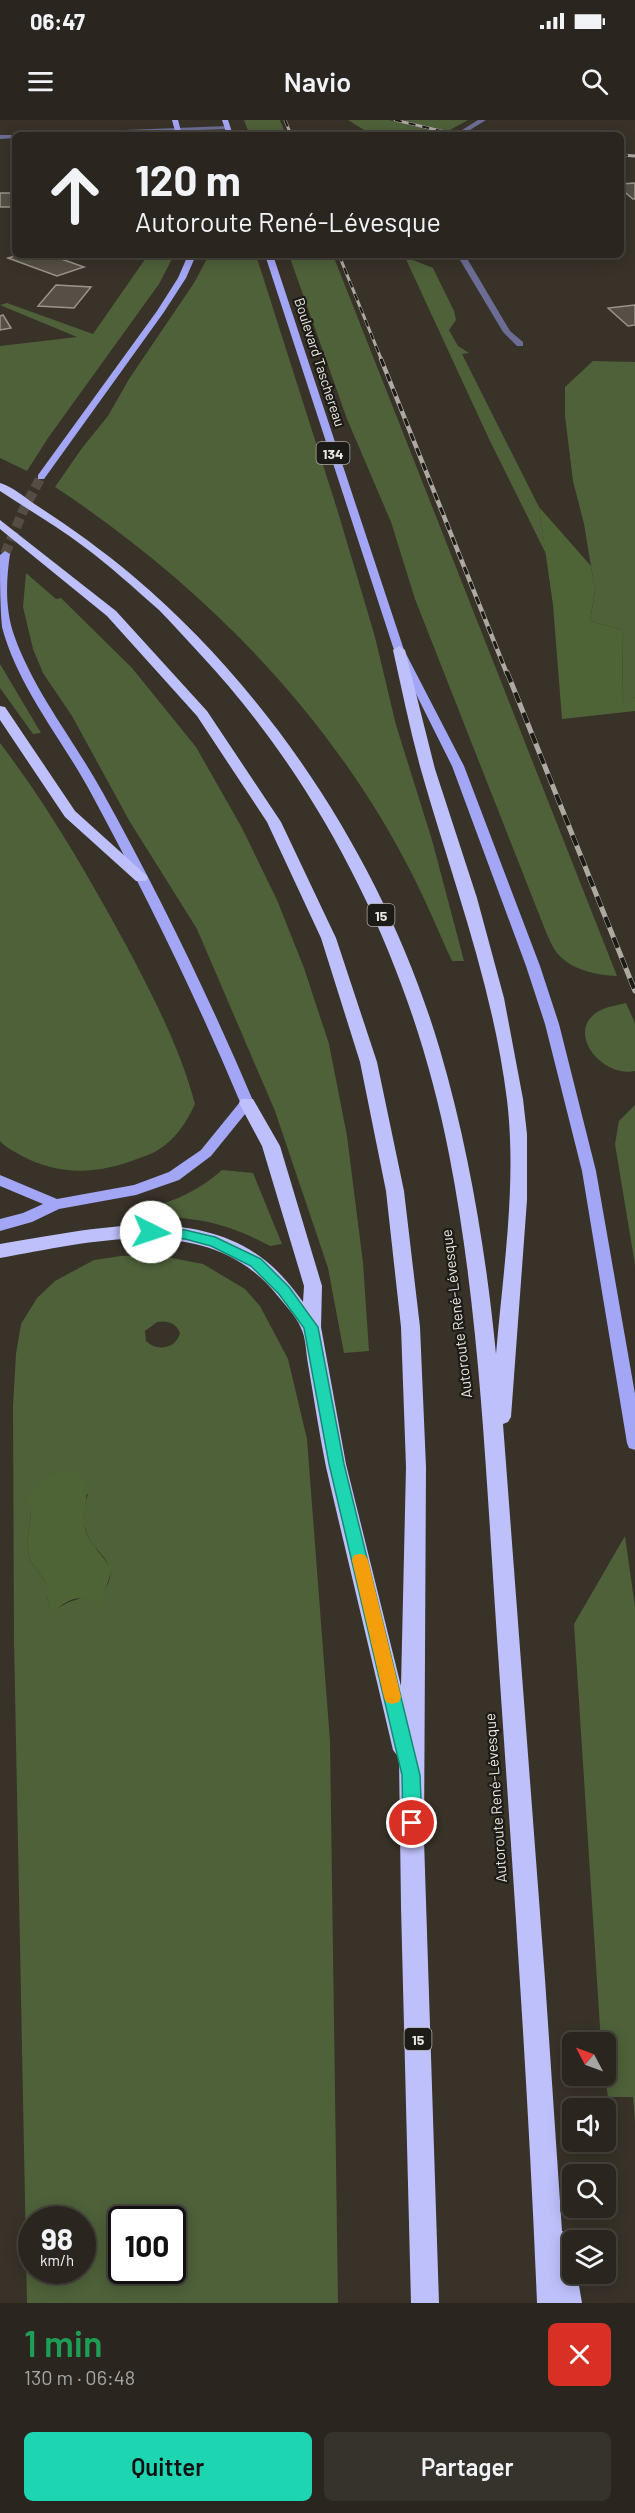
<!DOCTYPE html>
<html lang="fr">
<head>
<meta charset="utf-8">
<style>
	:root { --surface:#2a261f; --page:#36322c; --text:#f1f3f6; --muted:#a5a5a4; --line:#46433d; --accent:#1dd5b1 }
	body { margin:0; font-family:Barlow,sans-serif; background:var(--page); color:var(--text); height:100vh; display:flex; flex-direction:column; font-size:22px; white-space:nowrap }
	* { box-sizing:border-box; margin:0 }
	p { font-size:20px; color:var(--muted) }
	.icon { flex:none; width:33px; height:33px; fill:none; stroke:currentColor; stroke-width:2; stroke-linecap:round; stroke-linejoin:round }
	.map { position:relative; height:2183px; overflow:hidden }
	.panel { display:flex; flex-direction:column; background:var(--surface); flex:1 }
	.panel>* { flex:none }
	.guide { position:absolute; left:12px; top:12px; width:612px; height:126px; border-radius:9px; box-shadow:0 3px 15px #0003,0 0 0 2px var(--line); background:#2a261f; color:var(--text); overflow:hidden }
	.needle { width:39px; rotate:311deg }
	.buttons { position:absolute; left:562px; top:1912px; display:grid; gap:12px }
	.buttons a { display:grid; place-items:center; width:54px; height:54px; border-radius:9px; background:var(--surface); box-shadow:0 3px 15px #0003,0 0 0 2px var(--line); font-size:30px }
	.speed { position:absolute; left:18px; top:2086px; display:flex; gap:12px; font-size:30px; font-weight:700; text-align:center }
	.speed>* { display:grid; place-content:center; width:78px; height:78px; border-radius:50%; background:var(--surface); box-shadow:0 3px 15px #0003,0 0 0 2px var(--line); line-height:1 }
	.speed small { font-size:15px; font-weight:400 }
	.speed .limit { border:3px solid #111; border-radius:9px; background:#fff; color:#111 }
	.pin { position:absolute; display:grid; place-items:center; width:51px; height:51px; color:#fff; margin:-26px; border:3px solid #fff; border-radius:50%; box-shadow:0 2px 6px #0007 }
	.me { position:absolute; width:66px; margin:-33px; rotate:94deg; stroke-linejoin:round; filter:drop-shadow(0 0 4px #0008) }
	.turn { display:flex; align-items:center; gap:21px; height:126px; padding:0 24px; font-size:27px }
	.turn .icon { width:78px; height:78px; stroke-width:2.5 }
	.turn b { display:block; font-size:42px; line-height:51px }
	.round { display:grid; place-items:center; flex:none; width:63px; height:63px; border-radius:9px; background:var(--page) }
	.head { display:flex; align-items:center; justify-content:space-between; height:102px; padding:0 24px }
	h1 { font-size:36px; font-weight:600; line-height:45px; color:#1e9e55 }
	.cta { display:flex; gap:12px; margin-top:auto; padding:12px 24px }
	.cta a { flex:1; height:69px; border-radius:9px; background:var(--accent); color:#111; font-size:24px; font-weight:600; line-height:69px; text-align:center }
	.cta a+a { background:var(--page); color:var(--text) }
	.status { display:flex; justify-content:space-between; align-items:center; height:42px; padding:0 30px; background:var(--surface); direction:ltr }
	.status svg { height:16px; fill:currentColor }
	header { display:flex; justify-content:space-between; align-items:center; height:78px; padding:0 24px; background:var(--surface); font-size:27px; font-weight:600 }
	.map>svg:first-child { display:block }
	.green { fill:#4e6139; fill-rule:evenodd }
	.forest { fill:#4f6436 }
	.building { fill:#554f45; stroke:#9b948a; stroke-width:1.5 }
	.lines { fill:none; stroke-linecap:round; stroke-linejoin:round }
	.primary-tunnel { stroke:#534d45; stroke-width:10; stroke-dasharray:10 4.5; stroke-linecap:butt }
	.minor { fill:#6b6d94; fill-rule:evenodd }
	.primary { fill:#a3a5f5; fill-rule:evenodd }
	.motorway { fill:#bdc0fa; fill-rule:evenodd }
	.rail-far2-casing { stroke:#aea9a2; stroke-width:3 }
	.rail-far1-casing { stroke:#aea9a2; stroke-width:4.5 }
	.rail-casing { stroke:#aea9a2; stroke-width:5 }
	.rail-far2 { stroke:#1d1b17; stroke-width:2; stroke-dasharray:7; stroke-linecap:butt }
	.rail-far1 { stroke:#1d1b17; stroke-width:3; stroke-dasharray:8; stroke-linecap:butt }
	.rail { stroke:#1d1b17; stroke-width:4; stroke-dasharray:11; stroke-linecap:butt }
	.route { fill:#1dd5b1; stroke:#138a73; stroke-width:1.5 }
	.slow { fill:#f59e0b }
	.labels { text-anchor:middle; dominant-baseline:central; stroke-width:4.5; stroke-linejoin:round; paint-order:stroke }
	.far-street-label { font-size:14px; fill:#ebe7e1; stroke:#1d1b17 }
	.shield { fill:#1d1b17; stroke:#adaaa4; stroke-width:1.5 }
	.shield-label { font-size:14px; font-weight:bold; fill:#ebe7e1 }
	.street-label { font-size:15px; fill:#ebe7e1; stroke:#1d1b17 }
</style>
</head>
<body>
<div class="status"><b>06:47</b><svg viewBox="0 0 49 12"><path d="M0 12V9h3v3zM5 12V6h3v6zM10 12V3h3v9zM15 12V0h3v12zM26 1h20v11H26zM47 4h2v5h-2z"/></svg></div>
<header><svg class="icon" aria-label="menu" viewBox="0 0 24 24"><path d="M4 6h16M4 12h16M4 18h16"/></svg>Navio<svg class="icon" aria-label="search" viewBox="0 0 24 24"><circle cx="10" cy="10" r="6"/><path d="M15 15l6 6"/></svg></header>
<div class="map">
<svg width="635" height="2183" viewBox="0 0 635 2183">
	<rect width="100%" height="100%" fill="#383229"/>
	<g class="green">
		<path d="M244,0H280L286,15L249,13Z"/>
		<path d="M348,0H389L444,14L372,15Z"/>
		<path d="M403,0H468L448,11Z"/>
		<path d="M148,135H174L159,164L48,318L27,351L0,338V226L77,217L0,185L7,183L93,214Z"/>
		<path d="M209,135H256L338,392L375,517L396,605L432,720L464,841H452C439,813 427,783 412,754C332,596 202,464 55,367L82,328L108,296L129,259L194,163Z"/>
		<path d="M289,135H333L617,856C596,855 571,850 557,833C552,827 549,818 546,812L415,479L391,402L347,299Z"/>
		<path d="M404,135H411L413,140L433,148L454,191L456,200L449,210L458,226L469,233L462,234L539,387L546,434L489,319Z"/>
		<path d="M593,241L635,242V577L623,591L622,510L590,501L595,470L584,404L573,361L565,296V267Z"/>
		<path d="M26,453L56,479L61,478L132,548L196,627L242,708L277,780L304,848L329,924L347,1016L363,1143L369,1231L344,1233L328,1148L275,991L197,809L130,702L72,596L43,553L33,529L23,487Z"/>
		<path d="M0,544L41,613L33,614L0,568Z"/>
		<path d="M0,623C48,686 88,755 126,825C153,876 180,928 195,984C186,1003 176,1019 158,1030C152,1034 144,1036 137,1039C99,1054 59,1056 22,1036C14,1031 6,1028 0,1021Z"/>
		<path d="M626,883L635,903V951C599,958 562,907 603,889C610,886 619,885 626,883Z"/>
		<path d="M635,985V1145L615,1024L619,1001Z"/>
		<path d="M222,1050L253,1053L282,1124L270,1126C227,1103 198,1097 149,1097L148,1088C176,1081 201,1069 222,1050Z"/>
		<path d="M156,1135L203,1144L245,1169L260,1186L288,1239L307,1319L330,1621L338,2183H27L14,1520L13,1286L16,1234L21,1204L37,1178L55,1161L94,1140L121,1136ZM157,1202C168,1200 176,1203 180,1213C176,1229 157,1232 146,1221L145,1211ZM88,1374C84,1387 81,1398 86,1411C94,1437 124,1440 103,1473C83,1478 68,1479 52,1493L47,1477V1464L30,1440L27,1424L31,1393ZM32,2100H82V2151H32ZM122,2100H172V2151H122Z"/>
		<path d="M625,1416L635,1487V2002L633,1977H608L605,1956L606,1923H601L574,1504Z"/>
	</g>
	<g class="forest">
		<path d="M539,387L591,446L595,470L590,501L622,510L623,589L635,577V591L562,599L553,485Z"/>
		<path d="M73,1351C100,1368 77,1387 86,1412C90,1424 104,1437 111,1448C110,1462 103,1471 101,1484C79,1474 69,1477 52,1494L47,1477V1464L30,1440L27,1424L31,1393L29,1380L31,1370L55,1354Z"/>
	</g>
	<g class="building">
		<path d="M635,63V79H633L621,69V64Z"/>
		<rect x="0" y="73" width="15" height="14"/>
		<path d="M18,135H50L84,147L57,156L8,138Z"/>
		<path d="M56,165L91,167L74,188L38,186Z"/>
		<path d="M635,185V205L628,206L608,188Z"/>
		<path d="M3,195L11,208L0,210V196Z"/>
	</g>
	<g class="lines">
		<path class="primary-tunnel" d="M5,434L23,391L41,357"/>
		<g class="minor">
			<path d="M478,0H486L462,15H454Z"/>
			<path d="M228,6L230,9L45,15L48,13Z"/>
			<path d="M0,15H18H15V18L0,19Z"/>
			<path d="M457,135H465L510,211L523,222V226H517L503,212Z"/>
		</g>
		<g class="primary">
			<path d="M172,0H178L182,15H176Z"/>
			<path d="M222,0H228L233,15H227Z"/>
			<path d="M188,135H196L186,158L164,192L44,359H38V355L157,191L178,158Z"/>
			<path d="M265,135H273L404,530L464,646L540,846L559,904L596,1051L635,1274V1330L629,1328L627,1323L582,1051L545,904L526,846L452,646L394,530Z"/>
			<path d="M5,431L10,434C6,461 5,489 14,515C34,572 74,620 103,673C159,774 209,877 254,983L211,1036L179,1060L136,1075L59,1089L32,1102L0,1111V1099L23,1093L43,1084L0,1066V1055L57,1079L134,1065L169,1052L201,1030L240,982C196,877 146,775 92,675C63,620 18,568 2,507C0,486 0,457 0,435Z"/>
		</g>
		<g class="motorway">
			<path d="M0,363C13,367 24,377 36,385C70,407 102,430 133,456C276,577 387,750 440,930C469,1029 486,1132 496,1234C503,1151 517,1064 507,980C493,866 452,759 421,650C410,610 402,570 393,530L399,526L405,530L435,649L477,778L504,878L523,979L527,1014V1080L511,1297L508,1302L503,1304L545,1859L562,2111L568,2113L573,2129V2154H577L582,2183H537C528,1961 512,1740 497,1518C486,1357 480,1193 449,1034C413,849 328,671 200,534C186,519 173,504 159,490C134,468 109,445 83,426C57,406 27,389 0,371Z"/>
			<path d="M0,400L116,491L207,591L281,702L336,818L377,942L404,1071L420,1207L426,1347L424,1720L439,2183H411L401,1787L399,1638L393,1630C371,1536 348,1441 326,1347C319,1313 314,1278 308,1244C306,1233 306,1218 301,1208C296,1196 285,1185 277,1175C208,1090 93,1122 0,1138V1124C84,1111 192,1082 266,1141C280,1152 292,1167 303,1182L304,1166L262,1026L239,983L241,979H253L280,1026L322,1166L321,1207L346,1344L401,1566L406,1347L401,1207L386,1071L360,942L321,818L267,702L197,596L107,496L0,409Z"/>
			<path d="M0,586L5,587L75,691L146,755L148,758L146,761H136L65,697L0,600Z"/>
		</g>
		<g class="rail-far2-casing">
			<g id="rail-far2">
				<path d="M285,0L291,15"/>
				<path d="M395,0L458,15"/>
				<path d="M621,35L635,36"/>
				<path d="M339,135L382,241"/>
			</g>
		</g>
		<g class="rail-far1-casing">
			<path id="rail-far1" d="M381,239L507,554"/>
		</g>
		<g class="rail-casing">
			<path id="rail" d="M507,552L635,871"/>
		</g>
		<use href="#rail-far2" class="rail-far2"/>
		<use href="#rail-far1" class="rail-far1"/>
		<use href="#rail" class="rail"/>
	</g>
	<path class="route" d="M151,1107L185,1110L215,1117L261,1139L289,1167L318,1207L344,1344L420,1655L422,1703L419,1709L412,1712L406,1709L403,1703L402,1655L329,1344L304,1208L279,1174L251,1146L211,1126L185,1119L146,1115L144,1112L146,1108Z"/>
	<path class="slow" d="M360,1434L365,1435L368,1440L401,1577L399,1582L392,1584L386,1582L384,1577L352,1440L354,1435Z"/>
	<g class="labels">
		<g class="far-street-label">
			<text transform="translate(320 242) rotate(72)">Boulevard Taschereau</text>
		</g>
		<g class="shield">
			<rect x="316.5" y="322" width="33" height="22" rx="4.5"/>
			<rect x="367.5" y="784" width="27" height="22" rx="4.5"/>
			<rect x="404.5" y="1908" width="27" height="22" rx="4.5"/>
		</g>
		<g class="shield-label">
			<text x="333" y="333">134</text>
			<text x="381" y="795">15</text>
			<text x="418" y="1919">15</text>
		</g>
		<g class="street-label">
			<text transform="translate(456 1194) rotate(-97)">Autoroute René-Lévesque</text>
			<text transform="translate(495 1678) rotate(-94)">Autoroute René-Lévesque</text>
		</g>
	</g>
</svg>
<div class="buttons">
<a><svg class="needle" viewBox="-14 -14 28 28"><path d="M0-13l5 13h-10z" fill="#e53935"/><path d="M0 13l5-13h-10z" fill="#a5a5a4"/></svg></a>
<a><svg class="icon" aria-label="sound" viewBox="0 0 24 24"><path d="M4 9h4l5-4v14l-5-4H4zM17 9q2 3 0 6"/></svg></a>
<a><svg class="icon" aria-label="search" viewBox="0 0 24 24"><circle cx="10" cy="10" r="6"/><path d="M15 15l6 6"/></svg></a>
<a><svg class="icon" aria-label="layers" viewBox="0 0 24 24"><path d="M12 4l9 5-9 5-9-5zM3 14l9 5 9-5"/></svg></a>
</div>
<div class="speed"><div>98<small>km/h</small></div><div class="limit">100</div></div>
<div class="pin" style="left:412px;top:1703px;background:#d93025"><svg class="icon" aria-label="arrive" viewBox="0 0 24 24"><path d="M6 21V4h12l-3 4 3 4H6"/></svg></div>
<svg class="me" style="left:151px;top:1112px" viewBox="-20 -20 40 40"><circle r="19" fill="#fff"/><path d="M0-13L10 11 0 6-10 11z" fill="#1dd5b1"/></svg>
<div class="guide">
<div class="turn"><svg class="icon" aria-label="ahead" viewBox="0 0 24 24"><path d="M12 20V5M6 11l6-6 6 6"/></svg><div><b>120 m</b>Autoroute René-Lévesque</div></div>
</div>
</div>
<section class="panel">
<div class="head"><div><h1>1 min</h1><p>130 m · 06:48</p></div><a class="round" style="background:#d93025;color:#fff"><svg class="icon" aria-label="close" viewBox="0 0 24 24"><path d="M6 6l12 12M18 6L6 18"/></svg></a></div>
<div class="cta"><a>Quitter</a><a>Partager</a></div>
</section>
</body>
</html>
